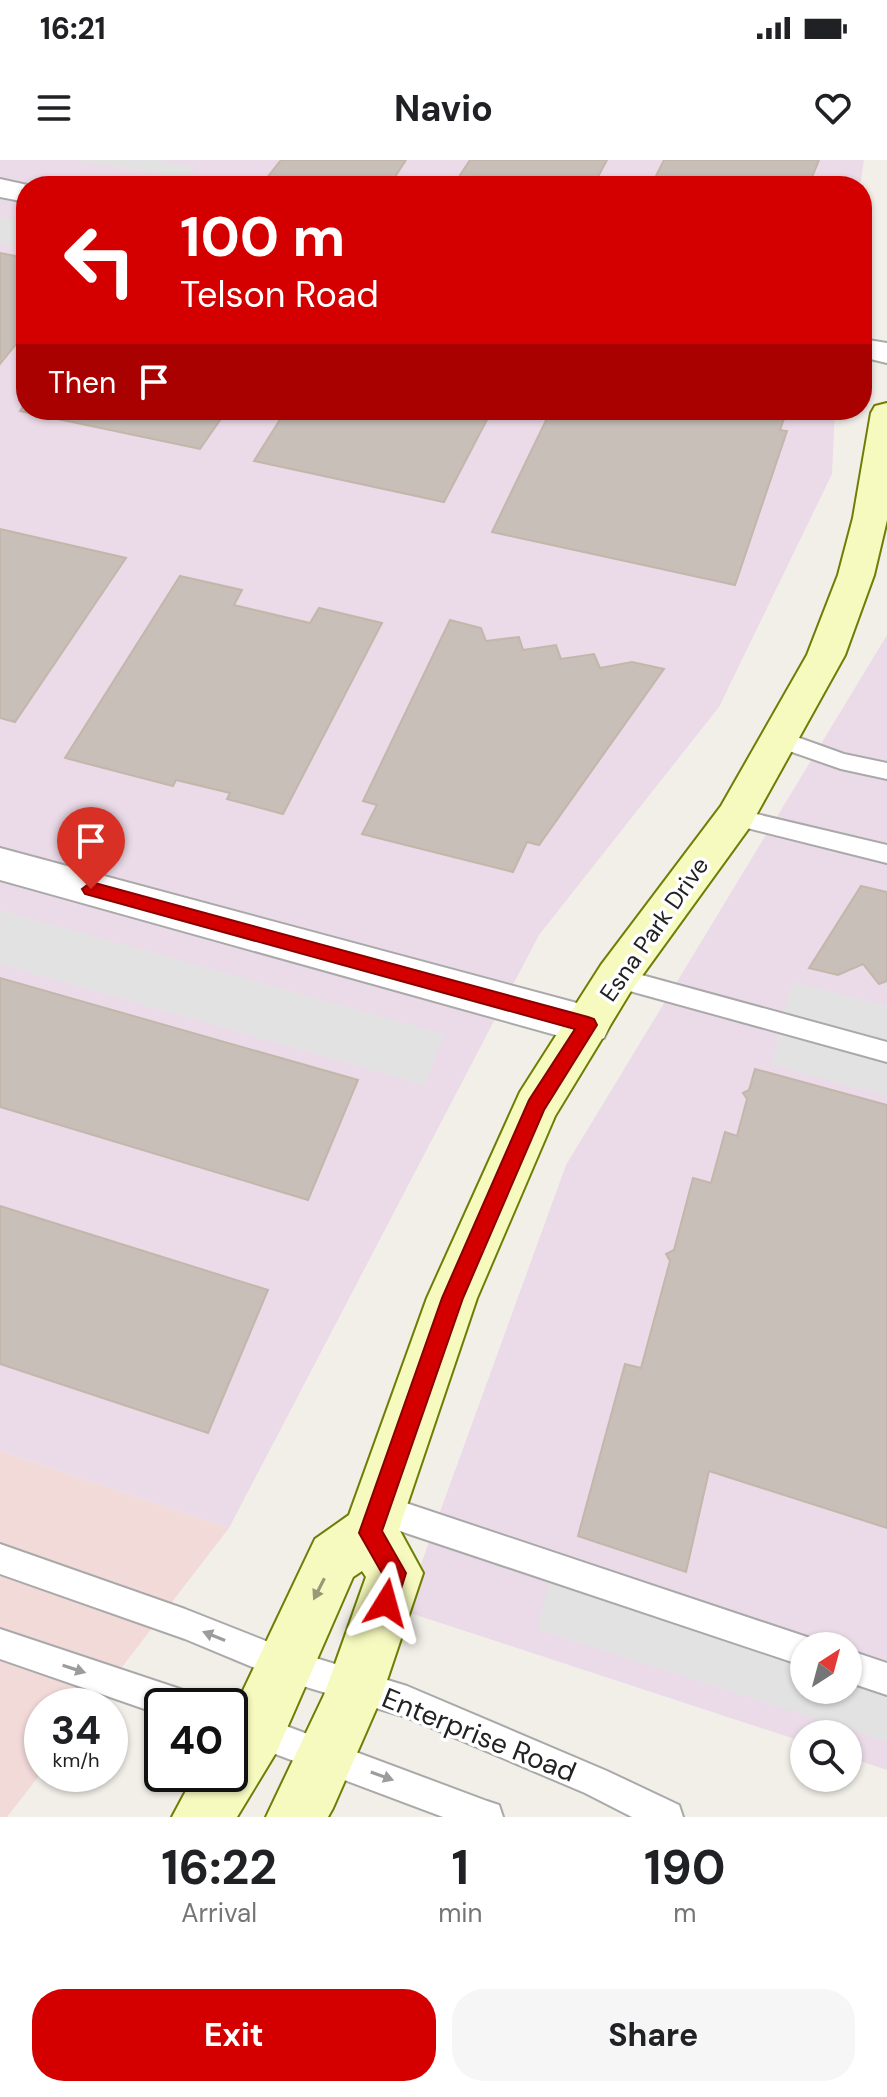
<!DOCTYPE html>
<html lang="en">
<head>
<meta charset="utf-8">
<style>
	:root { --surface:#fff; --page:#f6f6f6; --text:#202124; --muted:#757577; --accent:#d40000 }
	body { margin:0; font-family:"DM Sans",sans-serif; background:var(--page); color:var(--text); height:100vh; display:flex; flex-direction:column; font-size:30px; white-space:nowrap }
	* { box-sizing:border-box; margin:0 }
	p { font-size:26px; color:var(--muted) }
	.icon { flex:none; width:44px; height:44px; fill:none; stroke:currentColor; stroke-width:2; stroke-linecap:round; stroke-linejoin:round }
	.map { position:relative; height:1657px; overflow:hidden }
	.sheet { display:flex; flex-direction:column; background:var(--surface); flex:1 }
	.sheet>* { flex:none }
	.guide { position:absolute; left:16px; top:16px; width:856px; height:244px; border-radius:32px; box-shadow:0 2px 6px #0004; background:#d40000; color:#fff; overflow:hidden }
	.needle { width:52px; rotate:36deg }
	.controls { position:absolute; left:790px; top:1472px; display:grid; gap:16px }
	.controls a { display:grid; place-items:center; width:72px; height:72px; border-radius:50%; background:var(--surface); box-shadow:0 2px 6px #0004; font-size:40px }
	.speed { position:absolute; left:24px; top:1528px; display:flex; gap:16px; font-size:40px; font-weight:700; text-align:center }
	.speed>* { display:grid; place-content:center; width:104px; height:104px; border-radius:50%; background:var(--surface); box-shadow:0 2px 6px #0004; line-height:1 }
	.speed small { font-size:20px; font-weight:400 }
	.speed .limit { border:4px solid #111; border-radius:12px; background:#fff; color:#111 }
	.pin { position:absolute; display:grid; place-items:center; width:68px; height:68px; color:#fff; margin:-82px -34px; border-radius:50% 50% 50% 0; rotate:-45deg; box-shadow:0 0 8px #0007 }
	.pin .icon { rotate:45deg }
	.me { position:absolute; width:88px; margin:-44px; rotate:8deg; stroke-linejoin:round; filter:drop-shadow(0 0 6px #0008) }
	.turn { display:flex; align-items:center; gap:28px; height:168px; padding:0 32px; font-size:36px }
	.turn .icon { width:104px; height:104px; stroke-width:2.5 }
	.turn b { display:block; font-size:56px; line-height:68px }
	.then { display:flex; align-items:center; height:76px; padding:0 32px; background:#0003; gap:16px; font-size:30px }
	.eta { display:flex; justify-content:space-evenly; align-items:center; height:136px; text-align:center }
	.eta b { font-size:48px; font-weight:700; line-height:56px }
	.primary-button { display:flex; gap:16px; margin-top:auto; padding:16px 32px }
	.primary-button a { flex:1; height:92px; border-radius:32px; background:var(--accent); color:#fff; font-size:32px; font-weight:700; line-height:92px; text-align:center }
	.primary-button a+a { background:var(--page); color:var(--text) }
	.status { display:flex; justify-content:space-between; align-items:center; height:56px; padding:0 40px; background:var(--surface); direction:ltr }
	.status svg { height:22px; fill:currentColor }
	header { display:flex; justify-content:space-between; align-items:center; height:104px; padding:0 32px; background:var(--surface); font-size:36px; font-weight:700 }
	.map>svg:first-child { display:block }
	.commercial { fill:#f2dad9 }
	.industrial { fill:#ebdbe8; fill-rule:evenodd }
	.parking { fill:#e2e2e2 }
	.building { fill:#c7bfb8; stroke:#c4b6ab; stroke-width:2 }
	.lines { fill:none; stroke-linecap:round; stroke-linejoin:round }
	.lane-casing { stroke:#a9a9a9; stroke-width:4 }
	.street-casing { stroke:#a9a9a9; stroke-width:4 }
	.secondary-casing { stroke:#707d05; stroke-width:4 }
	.lane { fill:#fff; fill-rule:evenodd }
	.street { fill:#fff; fill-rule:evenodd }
	.secondary { fill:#f7fabf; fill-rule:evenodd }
	.oneway { fill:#979978 }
	.oneway2 { fill:#9c9c9c }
	.route { fill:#d40000; stroke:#8a0000; stroke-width:2 }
	.labels { text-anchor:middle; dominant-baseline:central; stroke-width:7; stroke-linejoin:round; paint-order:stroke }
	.street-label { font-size:24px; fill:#222; stroke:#fff }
	.near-street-label { font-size:28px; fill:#222; stroke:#fff }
</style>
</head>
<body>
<div class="status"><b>16:21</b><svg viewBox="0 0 49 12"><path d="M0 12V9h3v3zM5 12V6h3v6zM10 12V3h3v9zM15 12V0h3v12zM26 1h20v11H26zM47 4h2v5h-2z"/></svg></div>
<header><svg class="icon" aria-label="menu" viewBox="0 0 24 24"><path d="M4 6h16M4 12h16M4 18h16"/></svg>Navio<svg class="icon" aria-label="heart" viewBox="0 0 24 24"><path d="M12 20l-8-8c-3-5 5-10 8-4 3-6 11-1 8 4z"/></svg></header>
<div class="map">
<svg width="887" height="1657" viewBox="0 0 887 1657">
	<rect width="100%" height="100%" fill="#f2efe9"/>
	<path class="commercial" d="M0,1291L229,1368L92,1546H42V1612L7,1657H0Z"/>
	<g class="industrial">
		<path d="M0,0H864L860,26H26V250H835L832,314L719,547L539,775L229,1368L0,1291Z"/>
		<path d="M887,475V1610L848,1597V1574H804V1582L404,1451L566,1005ZM804,1486H848V1530H804Z"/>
	</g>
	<g class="parking">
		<path d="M74,0H157L196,7L186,19Z"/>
		<path d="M0,57L26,62V89L0,84Z"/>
		<path d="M0,750L444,874L424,925L0,804Z"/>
		<path d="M792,822L887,846V936L772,905Z"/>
		<path d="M550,1421L804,1502V1530H848V1516L887,1528V1582L537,1469Z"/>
	</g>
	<g class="building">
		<path d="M281,0H406L389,26H303L266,19Z"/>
		<path d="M470,0H607L593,26H453Z"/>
		<path d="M664,0H819L810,22H807L805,26H651Z"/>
		<path d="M0,93L26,98V172L0,204Z"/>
		<path d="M26,243V250H227L200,289L20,251Z"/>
		<path d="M286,250H492L444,342L254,301Z"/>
		<path d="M551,250H787L780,270L787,271L735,425L492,372Z"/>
		<path d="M0,369L126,398L15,562L0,558Z"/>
		<path d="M180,416L242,430L234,445L310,463L319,448L382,463L283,654L227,639L230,633L176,620L173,626L65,598Z"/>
		<path d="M450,460L481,468L486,481L519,477L523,490L556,485L561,499L594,494L600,508L632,502L664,509L539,685L527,682L513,712L362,674L377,645L363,641Z"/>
		<path d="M861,726L887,732V821L879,824L863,804L838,815L809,808Z"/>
		<path d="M0,818L358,920L308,1040L0,947Z"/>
		<path d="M755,909L887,945V1368L709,1311L686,1412L578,1376L625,1204L641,1208L670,1101L666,1094L674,1090L693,1018L711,1023L725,972L737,976L747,939L743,933L749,930Z"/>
		<path d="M0,1046L268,1130L208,1273L0,1204Z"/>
	</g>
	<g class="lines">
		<g class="lane-casing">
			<g id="lane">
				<path d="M780,571L844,594L887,603V619L841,609L772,585L769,579L772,573Z"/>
				<path d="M735,649L887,685V703L727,663L724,657L727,651Z"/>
				<path d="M616,808L887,882V902L608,825L604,818L608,811Z"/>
				<path d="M379,1334L804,1476L815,1480L817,1486H804V1506L379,1364L369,1359L364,1349L369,1339Z"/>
				<path d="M0,1384L185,1449L286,1489L407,1526L607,1611L679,1645L683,1657H632L585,1633L406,1557L286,1521L185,1479L0,1414Z"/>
				<path d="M0,1469L183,1530L194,1535L199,1546H162V1555L0,1499Z"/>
				<path d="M848,1490L887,1503V1535L848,1522Z"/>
				<path d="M230,1545L487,1641L499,1645L503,1657H443L230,1577Z"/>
			</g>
		</g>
		<g class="street-casing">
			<g id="street">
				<path d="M0,19L32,26H26V42L0,37Z"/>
				<path d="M862,179L887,183V203L862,197Z"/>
				<path d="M0,688L588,846L604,852L610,865L604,878L588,884L0,720Z"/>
			</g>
		</g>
		<g class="secondary-casing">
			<path id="secondary" d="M887,243V360L874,415L845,495L749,668L631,831L555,956L477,1138L399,1369L423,1413L381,1538L333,1648L328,1657H266L324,1535L366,1417L362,1411L353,1417L277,1591L237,1657H172L195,1614H230V1558L315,1379L349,1355L427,1138L520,932L601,805L721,646L807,495L838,415L853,358L871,253L875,246Z"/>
		</g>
		<use href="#lane" class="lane"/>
		<use href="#street" class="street"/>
		<use href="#secondary" class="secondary"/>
	</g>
	<defs><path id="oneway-solid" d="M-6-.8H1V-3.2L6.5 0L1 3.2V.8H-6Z" transform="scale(2)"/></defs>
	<use class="oneway" href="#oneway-solid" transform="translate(319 1429) rotate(117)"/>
	<g class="oneway2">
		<use href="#oneway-solid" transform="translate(214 1476) rotate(-158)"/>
		<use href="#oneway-solid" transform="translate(74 1509) rotate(18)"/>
		<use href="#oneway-solid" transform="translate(382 1616) rotate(20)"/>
	</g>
	<path class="route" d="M91,722L588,857L594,859L597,865L544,950L463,1138L382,1371L406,1413L394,1451L386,1455L377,1451L374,1443L383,1415L359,1373L442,1138L529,940L575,869L85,734L82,729Z"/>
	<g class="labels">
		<g class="street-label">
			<text transform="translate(654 769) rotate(-55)">Esna Park Drive</text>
		</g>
		<g class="near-street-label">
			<text transform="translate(479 1575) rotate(22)">Enterprise Road</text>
		</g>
	</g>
</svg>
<div class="controls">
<a><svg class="needle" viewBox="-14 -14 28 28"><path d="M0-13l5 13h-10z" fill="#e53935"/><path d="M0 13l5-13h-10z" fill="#757577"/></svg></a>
<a><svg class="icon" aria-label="search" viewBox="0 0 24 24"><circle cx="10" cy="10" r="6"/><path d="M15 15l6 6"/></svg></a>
</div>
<div class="speed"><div>34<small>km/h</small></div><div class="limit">40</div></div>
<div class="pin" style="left:91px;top:729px;background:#d93025"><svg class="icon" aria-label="arrive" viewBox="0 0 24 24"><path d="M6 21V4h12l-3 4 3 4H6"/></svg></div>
<svg class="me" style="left:386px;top:1443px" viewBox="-20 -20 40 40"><path d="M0-17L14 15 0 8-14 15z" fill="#d40000" stroke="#fff" stroke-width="4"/></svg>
<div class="guide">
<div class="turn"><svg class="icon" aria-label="left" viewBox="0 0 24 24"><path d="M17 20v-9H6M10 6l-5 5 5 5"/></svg><div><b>100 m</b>Telson Road</div></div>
<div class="then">Then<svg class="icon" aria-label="arrive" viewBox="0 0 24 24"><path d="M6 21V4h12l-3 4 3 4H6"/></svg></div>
</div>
</div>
<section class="sheet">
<div class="eta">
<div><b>16:22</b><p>Arrival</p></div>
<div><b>1</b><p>min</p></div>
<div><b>190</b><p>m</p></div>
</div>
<div class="primary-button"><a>Exit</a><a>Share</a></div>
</section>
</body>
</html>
